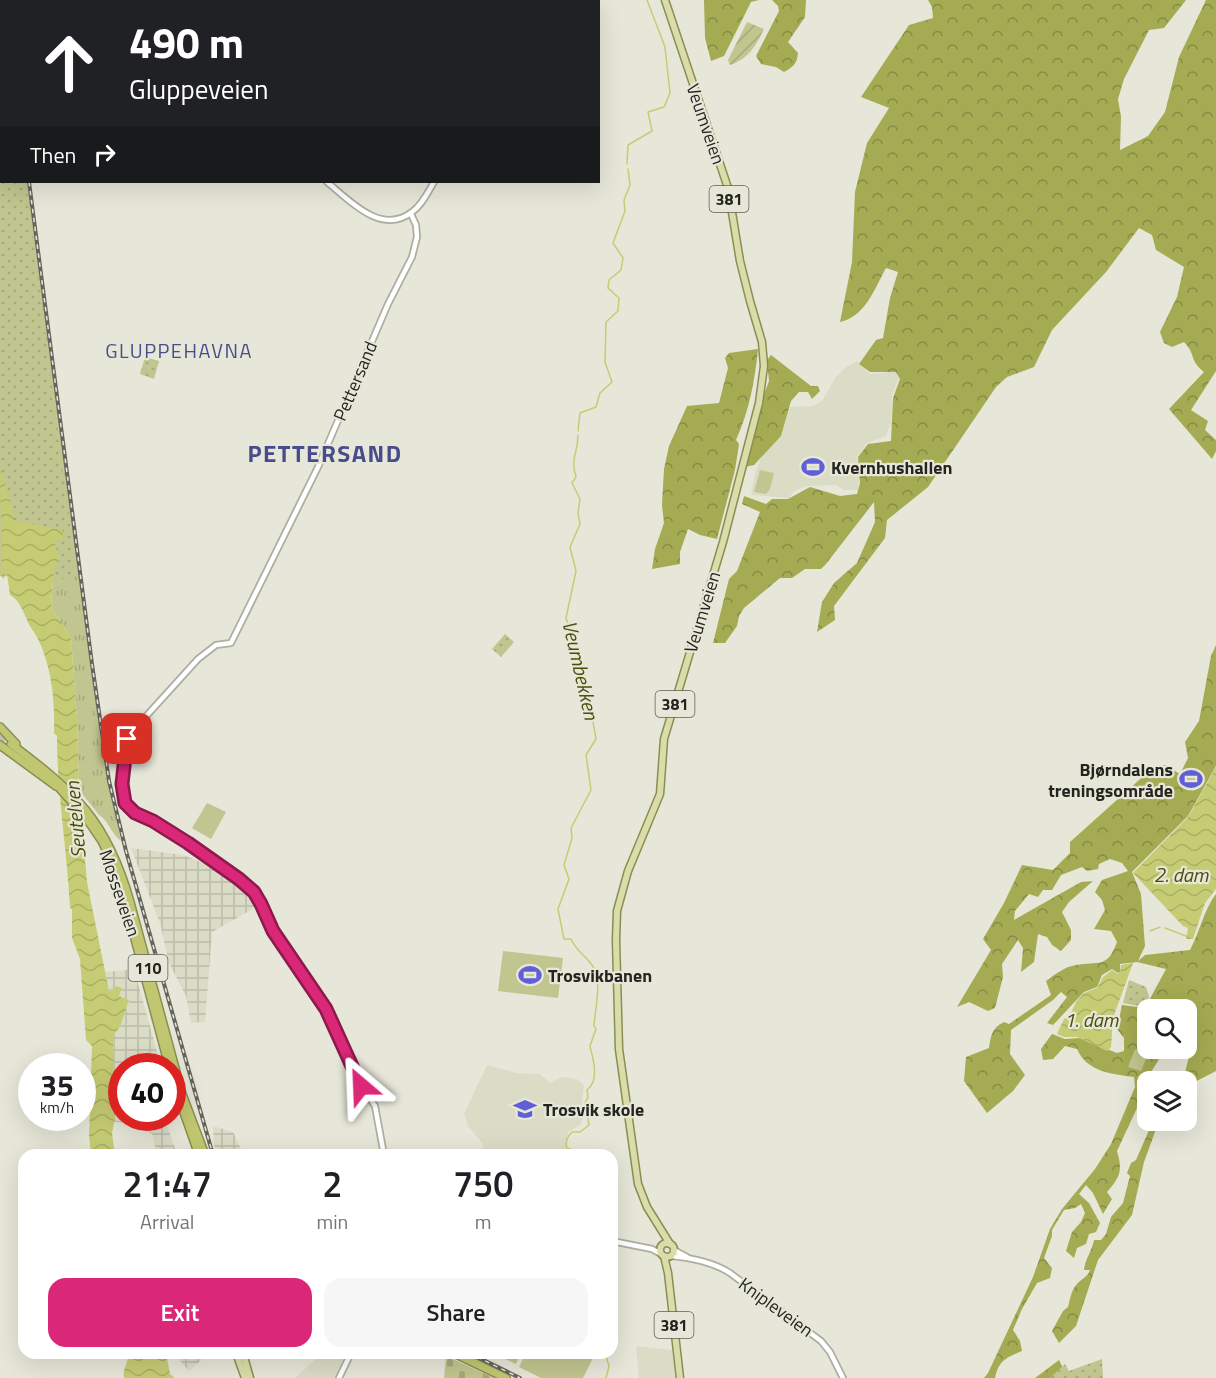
<!DOCTYPE html>
<html lang="en">
<head>
<meta charset="utf-8">
<style>
	:root { --surface:#fff; --page:#f6f6f6; --text:#202124; --muted:#757577; --accent:#db2777 }
	body { margin:0; font-family:"Titillium Web",sans-serif; background:var(--page); color:var(--text); height:100vh; display:flex; flex-direction:column; font-size:22px; white-space:nowrap }
	* { box-sizing:border-box; margin:0 }
	p { font-size:20px; color:var(--muted) }
	.icon { flex:none; width:33px; height:33px; fill:none; stroke:currentColor; stroke-width:2; stroke-linecap:round; stroke-linejoin:round }
	.map { position:relative; flex:1; overflow:hidden }
	.drawer { position:absolute; left:18px; top:1149px; width:600px; height:210px; display:flex; flex-direction:column; background:var(--surface); border-radius:18px; box-shadow:0 6px 24px #0002 }
	.drawer>* { flex:none }
	.hud { position:absolute; left:0px; top:0px; width:600px; height:183px; box-shadow:0 6px 24px #0002; background:#202124; color:#fff; overflow:hidden }
	.tools { position:absolute; left:1137px; top:999px; display:grid; gap:12px }
	.tools a { display:grid; place-items:center; width:60px; height:60px; border-radius:12px; background:var(--surface); box-shadow:0 6px 24px #0002; font-size:30px }
	.speed { position:absolute; left:18px; top:1053px; display:flex; gap:12px; font-size:30px; font-weight:700; text-align:center }
	.speed>* { display:grid; place-content:center; width:78px; height:78px; border-radius:50%; background:var(--surface); box-shadow:0 6px 24px #0002; line-height:1 }
	.speed small { font-size:15px; font-weight:400 }
	.speed .limit { border:9px solid #d22; background:#fff; color:#111 }
	.pin { position:absolute; display:grid; place-items:center; width:51px; height:51px; color:#fff; margin:-26px; border-radius:12px; box-shadow:0 3px 9px #0006 }
	.me { position:absolute; width:66px; margin:-33px; rotate:334deg; stroke-linejoin:round; filter:drop-shadow(0 0 4px #0008) }
	.turn { display:flex; align-items:center; gap:21px; height:126px; padding:0 30px; font-size:27px }
	.turn .icon { width:78px; height:78px; stroke-width:2.5 }
	.turn b { display:block; font-size:42px; line-height:51px }
	.then { display:flex; align-items:center; height:57px; padding:0 30px; background:#0003; gap:12px; font-size:22px }
	.eta { display:flex; justify-content:space-evenly; align-items:center; height:102px; text-align:center }
	.eta b { font-size:36px; font-weight:600; line-height:42px }
	.button { display:flex; gap:12px; margin-top:auto; padding:12px 30px }
	.button a { flex:1; height:69px; border-radius:18px; background:var(--accent); color:#fff; font-size:24px; font-weight:600; line-height:69px; text-align:center }
	.button a+a { background:var(--page); color:var(--text) }
	.map>svg:first-child { display:block }
	.built { fill:#dadcc6 }
	.industrial { fill:url(#industrial-grid) }
	.grass { fill:url(#grass-tufts) }
	.forest { fill:url(#forest-crowns) }
	.cemetery { fill:url(#cemetery-stones) }
	.park { fill:url(#park-dots) }
	.garden { fill:url(#garden-furrows) }
	.pitch { fill:#c1c58f }
	.water { fill:url(#water-waves) }
	.lines { fill:none; stroke-linecap:round; stroke-linejoin:round }
	.stream { stroke:#c6cc73; stroke-width:1.5 }
	.highway-tunnel { stroke:#bfc0b3; stroke-width:7; stroke-dasharray:7 3.5; stroke-linecap:butt }
	.minor-casing { stroke:#acae9f; stroke-width:8 }
	.major-casing { stroke:#8a8e54; stroke-width:9 }
	.highway-casing { stroke:#8a8e54; stroke-width:10 }
	.minor { stroke:#fff; stroke-width:4.5 }
	.major { stroke:#dadda9; stroke-width:6 }
	.highway { stroke:#c1c770; stroke-width:7 }
	.rail-casing { stroke:#65655d; stroke-width:4 }
	.rail { stroke:#e6e7d8; stroke-width:1.5; stroke-dasharray:4.5; stroke-linecap:butt }
	.route-casing { stroke:#8e194d; stroke-width:15 }
	.route { stroke:#db2777; stroke-width:10 }
	.labels { text-anchor:middle; dominant-baseline:central; stroke-width:4.5; stroke-linejoin:round; paint-order:stroke }
	.shield { fill:#e6e7d8; stroke:#5f5f57; stroke-width:1.5 }
	.shield-label { font-size:16px; font-weight:bold; fill:#252520 }
	.street-label { font-size:18px; fill:#252520; stroke:#e6e7d8 }
	.poi-label { font-size:18px; font-weight:bold; fill:#252520; stroke:#e6e7d8; text-anchor:start }
	.neighbourhood-label { font-size:20px; letter-spacing:1.5px; fill:#494c8a; stroke:#e6e7d8 }
	.water-label { font-size:20px; font-style:italic; fill:#4b4e08; stroke:#e6e7d8 }
	.district-label { font-size:24px; font-weight:bold; letter-spacing:1.5px; fill:#494c8a; stroke:#e6e7d8 }
</style>
</head>
<body>
<div class="map">
<svg width="1216" height="1378" viewBox="0 0 1216 1378">
	<defs>
		<pattern id="industrial-grid" width="8" height="8" patternUnits="userSpaceOnUse" patternTransform="scale(1.5)"><rect width="8" height="8" fill="#dadcc6"/><path d="M0 4h8M4 0v8" fill="none" stroke="#bbbdaa"/></pattern>
		<pattern id="grass-tufts" width="24" height="20" patternUnits="userSpaceOnUse" patternTransform="scale(1.5)"><rect width="24" height="20" fill="#c1c58f"/><path d="M3 7l-1-3M5 7V3M7 7l1-3M15 17l-1-3M17 17v-4M19 17l1-3" fill="none" stroke="#a6a97b"/></pattern>
		<pattern id="forest-crowns" width="20" height="18" patternUnits="userSpaceOnUse" patternTransform="scale(1.5)"><rect width="20" height="18" fill="#a5ab52"/><path d="M2 6a3 3 0 1 1 6 0M12 15a3 3 0 1 1 6 0" fill="none" stroke="#868b44"/></pattern>
		<pattern id="cemetery-stones" width="16" height="16" patternUnits="userSpaceOnUse" patternTransform="scale(1.5)"><rect width="16" height="16" fill="#c1c58f"/><path d="M2 7V4a2 2 0 0 1 4 0v3zM10 15v-3a2 2 0 0 1 4 0v3z" fill="#a6a97b"/></pattern>
		<pattern id="park-dots" width="8" height="8" patternUnits="userSpaceOnUse" patternTransform="scale(1.5)"><rect width="8" height="8" fill="#c1c58f"/><path d="M2 2h.1M6 6h.1" fill="none" stroke="#a6a97b" stroke-width="1.8" stroke-linecap="round"/></pattern>
		<pattern id="garden-furrows" width="10" height="10" patternUnits="userSpaceOnUse" patternTransform="scale(1.5)"><rect width="10" height="10" fill="#c1c58f"/><path d="M-1 1l2-2M0 10L10 0M9 11l2-2" fill="none" stroke="#a6a97b"/></pattern>
		<pattern id="water-waves" width="16" height="10" patternUnits="userSpaceOnUse" patternTransform="scale(1.5)"><rect width="16" height="10" fill="#c6cc73"/><path d="M0 5q4-4 8 0t8 0" fill="none" stroke="#aaaf63"/></pattern>
	</defs>
	<rect width="100%" height="100%" fill="#e6e7d8"/>
	<g class="built">
		<path d="M857,361L870,374L886,373L892,369L901,372L892,395L891,423L886,436L867,443L857,457L859,478L858,490H844L836,485L807,486L794,491L789,498L751,495L755,474L762,455L781,436L790,407L813,406L822,401L836,377L846,367Z"/>
		<path d="M487,1065L516,1073L539,1074L551,1083L561,1077L577,1079L584,1085L582,1104L584,1115L580,1125L568,1132L566,1143V1155H483V1144L468,1126L464,1114Z"/>
		<path d="M636,1346L672,1350L675,1378H639Z"/>
		<path d="M317,1353H346L334,1378H295L317,1358Z"/>
	</g>
	<g class="industrial">
		<path d="M131,848L183,855L216,868L244,886L260,905L212,932L205,1022L191,1023L186,996L169,963L160,923Z"/>
		<path d="M134,969L161,1066H122V1118H166L167,1125L177,1155H157L152,1134L135,1123L114,1122L113,1035L121,1025L129,1001L119,996L122,988L116,986L114,990L109,991L105,972Z"/>
		<path d="M213,1126L233,1132L244,1155H218L214,1145Z"/>
		<path d="M166,1353H209L189,1371L174,1354L167,1356Z"/>
	</g>
	<path class="grass" d="M0,91L2,182H27L105,769L121,841C111,834 109,821 99,815L79,790L77,717L71,638L51,607L54,566L0,467Z"/>
	<g class="forest">
		<path d="M704,0H759L751,2L724,56L711,61L705,38Z"/>
		<path d="M772,0H806L805,17L788,42L798,53C797,64 793,67 784,72L776,67L761,64L756,56L779,11L778,6Z"/>
		<path d="M928,0H1186L1164,28L1149,30L1124,79L1118,99L1121,117L1120,150L1148,136L1165,112L1179,57L1206,0H1216V371L1191,410L1208,421L1205,430L1216,440V451L1212,459L1169,409L1204,372C1189,360 1196,354 1184,342L1172,347L1164,343L1160,332L1177,297L1184,267L1156,250L1152,235L1139,228L1106,272L1052,330L1034,367L1007,377L996,387L928,487L887,520L885,538L834,606L835,620L817,632L822,602L834,583L857,563L875,522L874,502L826,564L821,569H805L792,578H780L744,608L739,616L737,626L725,643H713L729,579L737,571L760,512L742,504L744,496L766,504L772,499H788L810,487L840,496L857,494L860,483L858,457L868,444L891,441L893,398L900,379L896,372H870L859,364L876,340L883,338L890,298L898,272L886,268C875,288 865,317 840,322L852,262L855,192L867,143L889,108L861,97L909,25L933,18L932,7Z"/>
		<path d="M758,349C755,380 749,412 736,440L739,444L735,470L717,539L700,535L688,529L680,552V564L652,569L655,549L664,523L662,505L664,469L669,446L687,406L719,403L728,368L725,358L729,353Z"/>
		<path d="M771,355L811,386H818L820,391L812,399L808,392H799L791,401L781,436L754,465L745,467L763,397L769,381L767,360Z"/>
		<path d="M1216,645V766L1188,816L1132,872L1141,894L1145,946L1138,961L1145,955L1190,950C1200,932 1203,911 1216,894V1071L1187,1086L1186,1082L1183,1081L1189,1056L1186,1010H1148V1048L1162,1049L1161,1056L1145,1082L1147,1086V1102L1139,1097L1137,1108L1117,1151C1123,1171 1120,1177 1107,1192L1112,1199L1103,1214L1093,1193L1086,1185L1079,1194L1089,1203L1100,1223L1096,1232L1089,1234L1086,1244L1077,1248L1074,1258L1066,1251L1072,1232L1081,1222L1085,1213L1081,1204L1075,1208L1064,1210L1052,1230V1236L1044,1258L1052,1268L1050,1278L1037,1283L1022,1309L1013,1330L1020,1341L1022,1351C1006,1358 999,1360 995,1378H984L988,1373L1033,1277L1050,1229L1062,1209L1095,1169L1111,1144L1135,1087L1134,1077C1112,1074 1087,1072 1077,1049L1065,1046L1053,1059L1043,1060L1041,1049L1052,1034L1065,1039L1079,1038L1117,1053L1124,1051V1038L1117,1029L1122,1005L1145,1008L1166,969L1137,962L1120,964V972L1118,973L1112,969L1102,975L1097,987L1084,992L1053,1025L1047,1023L1067,997L1061,992L1053,1000L1011,1030L1010,1054L1025,1075L1013,1091L987,1113L964,1081L966,1057L989,1048C991,1035 992,1028 1004,1022L1009,1024L1051,995L1046,981C1055,974 1065,967 1076,965C1099,961 1107,969 1117,942L1111,931L1094,929L1105,910L1102,900L1095,892L1102,880L1128,871L1122,863L1110,859L1099,864L1098,869L1087,871L1082,867L1061,875L1052,890H1043L1038,897L1029,894L1015,911L1014,920L1081,882L1093,881L1069,902L1062,912L1071,930V940L1061,951L1052,945L1047,937L1038,934L1034,962L1021,972L1023,948L1018,940L1002,964L1003,977L995,1008L988,1011L969,1002L957,1007L991,950L983,939L1004,903L1022,865L1053,870L1070,853V842L1148,772L1165,765L1180,774L1188,758L1185,742L1199,721L1211,656Z"/>
		<path d="M1153,1121H1159L1144,1162L1132,1215L1098,1260L1076,1326L1059,1343L1052,1331L1063,1311L1068,1307C1070,1300 1071,1290 1077,1284C1082,1278 1087,1278 1090,1270H1084C1085,1259 1092,1251 1094,1240H1101L1106,1234L1111,1217L1123,1203L1130,1176L1127,1173L1131,1163L1136,1160Z"/>
		<path d="M1059,1360L1065,1372L1056,1378H1035Z"/>
	</g>
	<path class="cemetery" d="M446,1356L494,1378H444Z"/>
	<g class="park">
		<path d="M0,0L2,182H26L59,442L58,463L66,482L75,579L0,576Z"/>
		<path d="M145,357L159,361L154,379L140,374Z"/>
		<path d="M505,634L514,642L501,657L492,649Z"/>
		<path d="M1129,980L1146,987L1149,997L1145,1007L1123,1003Z"/>
		<path d="M1102,1359L1103,1378H1050L1065,1364L1069,1371Z"/>
	</g>
	<path class="garden" d="M747,22L764,29C755,47 749,58 730,65L728,60Z"/>
	<g class="pitch">
		<path d="M760,470L774,473L770,489L766,494L754,492Z"/>
		<path d="M1186,770L1202,777L1194,791L1182,784L1183,774Z"/>
		<path d="M207,803L226,812L211,839L192,828Z"/>
		<path d="M503,951L563,958L558,998L498,991Z"/>
		<path d="M1135,1049L1148,1054L1141,1071L1128,1067Z"/>
		<path d="M492,1353H521L516,1364Z"/>
		<path d="M526,1353H583L593,1358L583,1378H541L519,1367Z"/>
	</g>
	<g class="water">
		<path d="M0,467L15,521L63,530V539L58,540L55,544L60,561L54,566L51,607L71,638L77,717L79,790L87,882L109,991L114,990L116,986L122,988L119,996L129,1000L121,1025L113,1036L115,1119L112,1133L115,1155H91L89,1135L92,1046L86,1040L80,959L72,938V909L70,908C67,850 57,793 57,736L54,733C55,701 52,667 37,637C35,633 32,630 30,626C24,615 21,601 10,595L7,574H5L4,579L0,575L2,566Z"/>
		<path d="M1216,767V889L1205,903L1193,939H1186L1188,928L1183,926L1133,873L1188,817Z"/>
		<path d="M1133,963L1113,1018L1111,1047L1107,1051L1077,1037H1064L1057,1034L1064,1019L1069,1017L1076,1002L1084,993L1097,988L1103,977L1112,970L1118,974L1120,972L1121,965Z"/>
		<path d="M128,1353H166L170,1374L175,1378H124C122,1369 129,1362 128,1353Z"/>
	</g>
	<g class="lines">
		<g class="stream">
			<path d="M627,164L628,145L652,131L648,112L664,107L670,93L665,47L647,0"/>
			<path d="M578,431L580,413L596,407L600,393L612,382L605,362L606,322L618,311L619,298L608,288L609,280L621,270L623,258L613,243L625,211L624,200L630,185L628,169"/>
			<path d="M1165,928L1186,936"/>
			<path d="M1150,931L1160,927"/>
			<path d="M571,1155L572,1150L567,1148C565,1142 567,1137 572,1132H580L589,1125L585,1103L588,1097L587,1090C600,1080 593,1059 590,1046L596,1029L594,1026C595,1007 603,981 592,965C584,954 577,952 571,939H564L558,909L569,879L564,865L572,838L571,828L591,790L586,755L596,739L585,675L566,618L576,571L570,547L580,524L578,513L580,499L572,483L576,477C570,457 578,454 578,435"/>
			<path d="M605,1353L609,1366L606,1378"/>
		</g>
		<path class="highway-tunnel" d="M0,736L11,744"/>
		<g class="minor-casing">
			<g id="minor">
				<path d="M267,0V2"/>
				<path d="M591,2L592,0"/>
				<path d="M327,182C349,200 381,236 412,212C422,205 428,192 434,182"/>
				<path d="M384,1155L375,1106L356,1077L325,1009L273,931L257,897L239,879L178,836L135,813L125,803L121,791L123,763L125,746L130,734L198,659L216,645L231,643L318,467L388,304L412,257L417,237L416,225L411,214"/>
				<path d="M612,1241L652,1249L661,1254"/>
				<path d="M674,1250L687,1257"/>
				<path d="M672,1256C692,1258 713,1262 730,1273L821,1341L830,1352L843,1378"/>
				<path d="M339,1378L351,1353"/>
			</g>
		</g>
		<g class="major-casing">
			<g id="major">
				<path d="M665,0L728,188L740,261L750,301L762,342L764,366L759,403L723,542L664,739L660,794L628,871L617,911L616,940L619,1049L638,1184L647,1207L670,1244"/>
				<circle cx="667" cy="1250" r="7"/>
				<path d="M664,1256L668,1273L680,1378"/>
				<path d="M236,1353L245,1378"/>
				<path d="M243,1353L250,1378"/>
			</g>
		</g>
		<g class="highway-casing">
			<g id="highway">
				<path d="M0,727L16,744"/>
				<path d="M11,744C76,793 107,821 130,902L182,1094L205,1155"/>
				<path d="M0,745L56,786"/>
				<path d="M54,782L87,819L102,841L112,862L123,894L169,1066"/>
				<path d="M172,1078L199,1155"/>
				<path d="M454,1353L506,1378"/>
			</g>
		</g>
		<use href="#minor" class="minor"/>
		<use href="#major" class="major"/>
		<use href="#highway" class="highway"/>
		<g class="rail-casing">
			<g id="rail">
				<path d="M5,0L6,2"/>
				<path d="M29,182L92,664L109,781L126,851L213,1155"/>
				<path d="M469,1353L520,1378"/>
			</g>
		</g>
		<use href="#rail" class="rail"/>
	</g>
	<g class="lines">
		<g class="route-casing">
			<path id="route" d="M127,739L122,784L125,803L135,813L153,821L188,843L239,879L254,892L261,904L273,931L326,1009L361,1086"/>
		</g>
		<use href="#route" class="route"/>
	</g>
	<defs>
		<g id="stadium-bare" transform="scale(1.8)"><path d="M0-5a6.5 5 0 1 0 0 10a6.5 5 0 1 0 0-10ZM-3.5-1.8h7v3.6h-7Z" fill="#615fd8" stroke="#e6e7d8" stroke-width="2.5" paint-order="stroke"/></g>
		<g id="school-bare" transform="scale(1.8)"><path d="M0-5L7-2L0 1L-7-2ZM-4 1L0 2.5L4 1V4Q0 6-4 4Z" fill="#615fd8" stroke="#e6e7d8" stroke-width="2.5" paint-order="stroke"/></g>
	</defs>
	<g fill-rule="evenodd">
		<use href="#stadium-bare" x="813" y="467"/>
		<use href="#stadium-bare" x="1191" y="779"/>
		<use href="#stadium-bare" x="530" y="975"/>
		<use href="#school-bare" x="525" y="1109"/>
	</g>
	<g class="labels">
		<g class="shield">
			<rect x="709.5" y="186" width="39" height="26" rx="4.5"/>
			<rect x="655.5" y="691" width="39" height="26" rx="4.5"/>
			<rect x="128.5" y="955" width="39" height="26" rx="4.5"/>
			<rect x="654.5" y="1312" width="39" height="26" rx="4.5"/>
		</g>
		<g class="shield-label">
			<text x="729" y="199">381</text>
			<text x="675" y="704">381</text>
			<text x="148" y="968">110</text>
			<text x="674" y="1325">381</text>
		</g>
		<g class="street-label">
			<text transform="translate(706 124) rotate(71)">Veumveien</text>
			<text transform="translate(355 381) rotate(-67)">Pettersand</text>
			<text transform="translate(702 612) rotate(-73)">Veumveien</text>
			<text transform="translate(120 893) rotate(71)">Mosseveien</text>
			<text transform="translate(776 1307) rotate(36)">Knipleveien</text>
		</g>
		<g class="poi-label">
			<text x="831" y="467">Kvernhushallen</text>
			<text x="1173" y="769" text-anchor="end">Bjørndalens<tspan x="1173" dy="21">treningsområde</tspan></text>
			<text x="548" y="975">Trosvikbanen</text>
			<text x="543" y="1109">Trosvik skole</text>
		</g>
		<g class="neighbourhood-label">
			<text x="179" y="350">GLUPPEHAVNA</text>
		</g>
		<g class="water-label">
			<text transform="translate(581 670) rotate(77)">Veumbekken</text>
			<text transform="translate(75 820) rotate(-95)">Seutelven</text>
			<text x="1181" y="874">2. dam</text>
			<text x="1091" y="1019">1. dam</text>
		</g>
		<g class="district-label">
			<text x="325" y="453">PETTERSAND</text>
		</g>
	</g>
</svg>
<div class="tools">
<a><svg class="icon" aria-label="search" viewBox="0 0 24 24"><circle cx="10" cy="10" r="6"/><path d="M15 15l6 6"/></svg></a>
<a><svg class="icon" aria-label="layers" viewBox="0 0 24 24"><path d="M12 4l9 5-9 5-9-5zM3 14l9 5 9-5"/></svg></a>
</div>
<div class="speed"><div>35<small>km/h</small></div><div class="limit">40</div></div>
<div class="pin" style="left:127px;top:739px;background:#d93025"><svg class="icon" aria-label="arrive" viewBox="0 0 24 24"><path d="M6 21V4h12l-3 4 3 4H6"/></svg></div>
<svg class="me" style="left:361px;top:1086px" viewBox="-20 -20 40 40"><path d="M0-17L14 15 0 8-14 15z" fill="#db2777" stroke="#fff" stroke-width="4"/></svg>
<div class="hud">
<div class="turn"><svg class="icon" aria-label="ahead" viewBox="0 0 24 24"><path d="M12 20V5M6 11l6-6 6 6"/></svg><div><b>490 m</b>Gluppeveien</div></div>
<div class="then">Then<svg class="icon" aria-label="right" viewBox="0 0 24 24"><path d="M7 20v-9h11M14 6l5 5-5 5"/></svg></div>
</div>
<section class="drawer">
<div class="eta">
<div><b>21:47</b><p>Arrival</p></div>
<div><b>2</b><p>min</p></div>
<div><b>750</b><p>m</p></div>
</div>
<div class="button"><a>Exit</a><a>Share</a></div>
</section>
</div>
</body>
</html>
